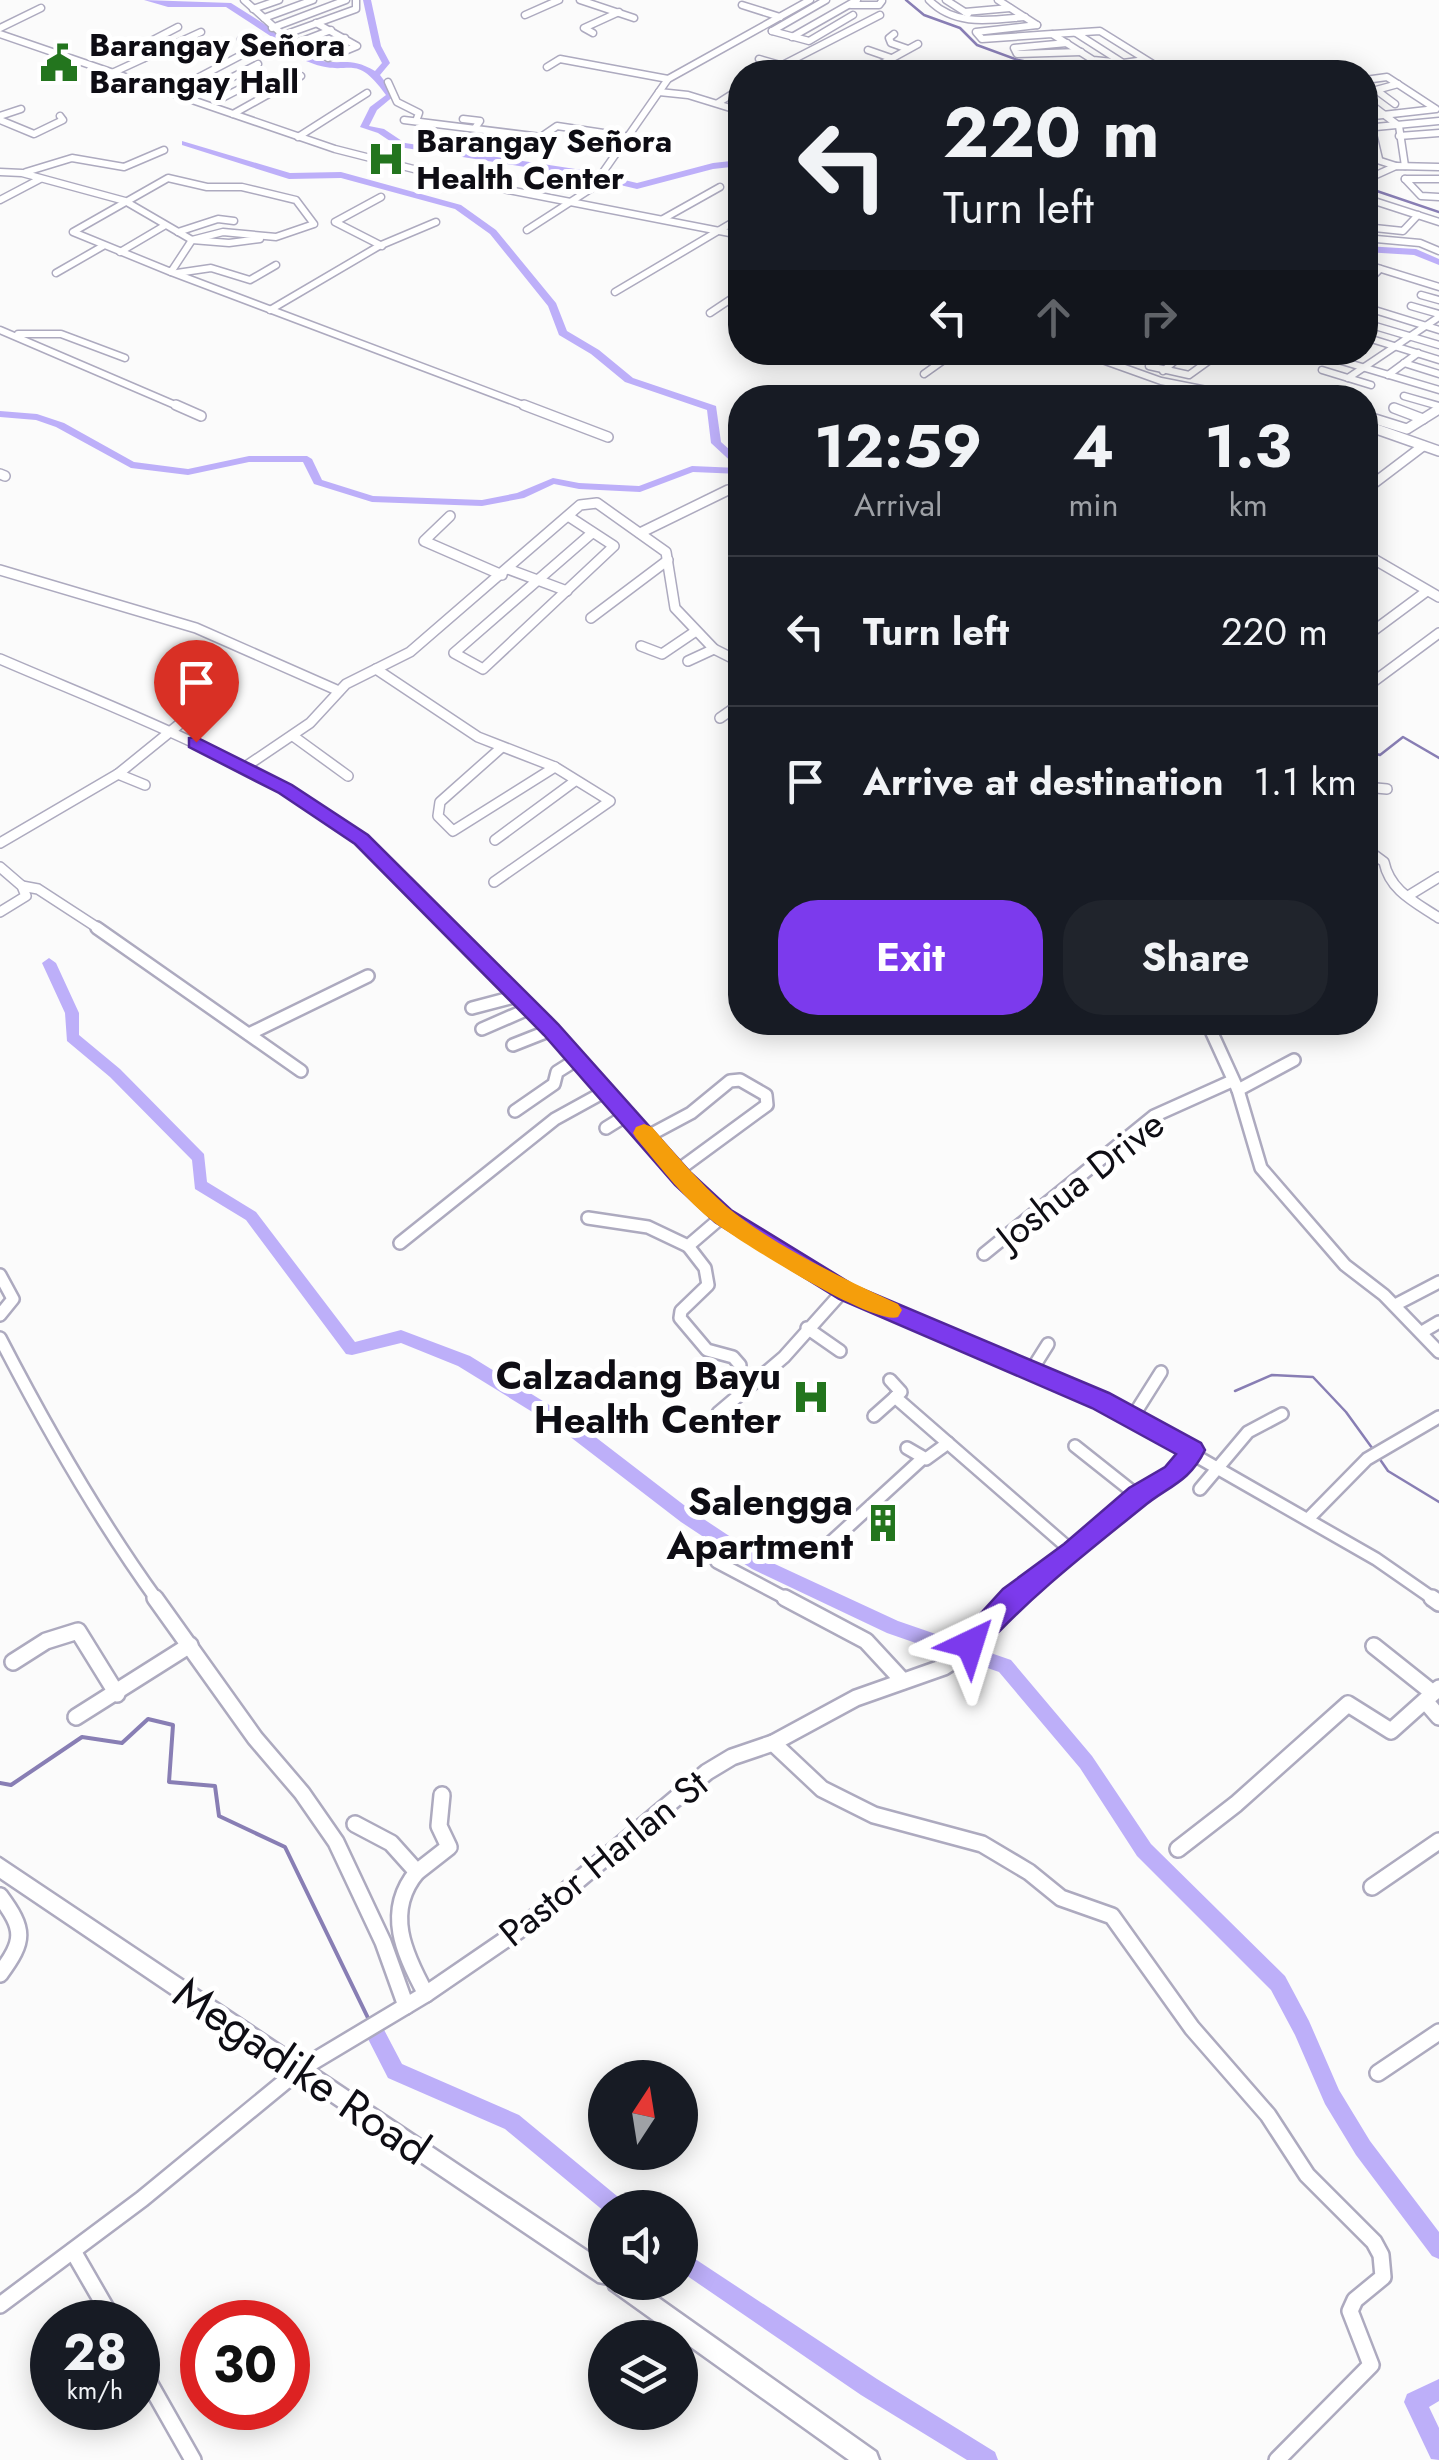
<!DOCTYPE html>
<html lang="en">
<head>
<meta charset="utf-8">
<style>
	:root { --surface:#171b24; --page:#20242c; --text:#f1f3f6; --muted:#9ea1a6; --line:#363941; --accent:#7c3aed }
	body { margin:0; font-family:Jost,sans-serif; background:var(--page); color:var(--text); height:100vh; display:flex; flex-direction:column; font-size:38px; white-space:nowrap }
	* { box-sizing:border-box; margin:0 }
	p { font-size:32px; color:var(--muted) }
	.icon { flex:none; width:55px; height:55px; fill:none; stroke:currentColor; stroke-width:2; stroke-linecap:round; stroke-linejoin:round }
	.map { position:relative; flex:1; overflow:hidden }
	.drawer { position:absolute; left:728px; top:385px; width:650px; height:650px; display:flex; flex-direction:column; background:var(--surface); border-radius:40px; box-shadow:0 5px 25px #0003 }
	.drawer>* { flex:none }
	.banner { position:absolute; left:728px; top:60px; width:650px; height:305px; border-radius:40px; box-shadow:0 5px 25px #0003; background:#171b24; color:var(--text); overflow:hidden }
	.needle { width:65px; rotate:12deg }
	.controls { position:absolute; left:588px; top:2060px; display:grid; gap:20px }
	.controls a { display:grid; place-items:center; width:110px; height:110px; border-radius:50%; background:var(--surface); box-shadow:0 5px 25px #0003; font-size:50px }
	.speed { position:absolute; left:30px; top:2300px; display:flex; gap:20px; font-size:50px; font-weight:700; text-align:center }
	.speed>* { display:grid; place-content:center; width:130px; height:130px; border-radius:50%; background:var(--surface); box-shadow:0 5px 25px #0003; line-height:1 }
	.speed small { font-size:25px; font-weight:400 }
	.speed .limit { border:15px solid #d22; background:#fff; color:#111 }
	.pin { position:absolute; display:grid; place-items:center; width:85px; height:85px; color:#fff; margin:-102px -42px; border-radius:50% 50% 50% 0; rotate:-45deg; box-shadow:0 0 10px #0007 }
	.pin .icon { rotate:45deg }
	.me { position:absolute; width:110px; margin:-55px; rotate:41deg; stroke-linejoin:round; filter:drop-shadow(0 0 8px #0008) }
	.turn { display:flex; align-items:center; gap:35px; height:210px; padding:0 50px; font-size:45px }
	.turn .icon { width:130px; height:130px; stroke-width:2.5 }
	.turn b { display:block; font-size:70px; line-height:85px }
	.lanes { display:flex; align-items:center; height:95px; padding:0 50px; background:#0003; justify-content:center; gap:50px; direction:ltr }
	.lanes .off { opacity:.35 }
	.eta { display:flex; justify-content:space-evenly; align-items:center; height:170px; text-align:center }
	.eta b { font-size:60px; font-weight:700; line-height:70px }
	.cta { display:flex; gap:20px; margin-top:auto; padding:20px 50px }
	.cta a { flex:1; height:115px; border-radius:40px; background:var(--accent); color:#fff; font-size:40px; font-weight:700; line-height:115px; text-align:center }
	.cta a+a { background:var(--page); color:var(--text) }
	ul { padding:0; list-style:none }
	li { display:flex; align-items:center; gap:30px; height:150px; padding:0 50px; border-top:2px solid var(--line) }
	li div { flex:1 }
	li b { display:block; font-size:38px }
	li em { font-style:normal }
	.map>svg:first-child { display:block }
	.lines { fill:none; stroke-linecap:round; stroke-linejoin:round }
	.stream-far1 { stroke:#887eb4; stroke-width:2.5 }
	.stream { stroke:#887eb4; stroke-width:4 }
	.river { fill:#bdaff9; fill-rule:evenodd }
	.minor-far3-casing { stroke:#adaabf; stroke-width:9 }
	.minor-far2-casing { stroke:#adaabf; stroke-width:12 }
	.minor-far1-casing { stroke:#adaabf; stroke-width:16 }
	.minor-casing { stroke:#adaabf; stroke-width:20 }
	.major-casing { stroke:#adaabf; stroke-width:5 }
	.minor-far3 { stroke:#fff; stroke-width:6 }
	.minor-far2 { stroke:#fff; stroke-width:9 }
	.minor-far1 { stroke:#fff; stroke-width:11 }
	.minor { stroke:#fff; stroke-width:15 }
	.major { fill:#fff; fill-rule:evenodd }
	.route { fill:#7c3aed; stroke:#51269a; stroke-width:2.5 }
	.slow { fill:#f59e0b }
	.labels { text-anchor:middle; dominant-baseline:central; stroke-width:10; stroke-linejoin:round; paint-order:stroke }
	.far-poi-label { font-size:32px; font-weight:bold; fill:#0e0d14; stroke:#fff; text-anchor:start }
	.street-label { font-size:38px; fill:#0e0d14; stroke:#fff }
	.poi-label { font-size:38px; font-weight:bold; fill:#0e0d14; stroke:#fff; text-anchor:end }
	.near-street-label { font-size:45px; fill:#0e0d14; stroke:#fff }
</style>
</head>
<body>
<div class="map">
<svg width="1439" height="2460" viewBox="0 0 1439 2460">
	<rect width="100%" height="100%" fill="#fbfbfb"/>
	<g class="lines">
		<g class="stream-far1">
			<path d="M906,0L924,15L960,28L977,45L1018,60L1077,72"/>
			<path d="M1365,187L1439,212"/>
			<path d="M1365,751L1380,755L1403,737L1439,758"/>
			<path d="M1235,1391L1272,1375L1313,1377L1346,1412L1375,1452"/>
			<path d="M1379,1458L1388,1471L1439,1502"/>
		</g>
		<path class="stream" d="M0,1783L11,1785L82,1737L122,1743L148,1719L173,1725L169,1782L215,1786L219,1816L285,1847L369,2020"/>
		<g class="river">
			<path d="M144,0L231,3L283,36L279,48C297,49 303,55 319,60C342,66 349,56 375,71L382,63L373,46L363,0H371L381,46L390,63L380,75L395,95L377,110L369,126L384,129L405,143L582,170L637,183L713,163L740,160V166L713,169L637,189L582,176L399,147L378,133L360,127L370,107L386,95C354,51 351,77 314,64C297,58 292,54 274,52L270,47L275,39L226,7H168Z"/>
			<path d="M182,141L290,173L341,172L461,205L496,230L556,303L567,331L599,350L633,378L716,406L721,442L740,459V474L693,472L640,492L579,489L554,484L524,498L482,506L372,502L314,484L303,462H249L188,475L131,468L56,427L36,420L0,417V411L37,414L64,423L134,462L188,469L249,456H307L312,459L322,480L373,496L482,500L517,493L553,478L579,483L639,486L692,466L738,468L711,443L707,410L625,382L591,354L559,335L548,306L490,234L455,209L341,178L289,179L182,145Z"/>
			<path d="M1365,246L1416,249L1439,259V265L1414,255L1365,252Z"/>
			<path d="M49,958L56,963L79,1013V1035L120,1069L204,1154L207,1182L256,1212L355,1342L401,1330L470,1356L572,1419L693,1512L764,1559L898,1621L1011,1660L1092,1756L1151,1844L1285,1976L1309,2021L1339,2090L1370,2141L1439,2232V2259L1432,2256L1356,2155L1325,2104L1295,2035L1271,1990L1137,1856L1080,1768L999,1672L887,1633L752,1569L681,1522L560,1429L458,1366L401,1343L352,1355L346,1354L246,1220L195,1189L192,1160L110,1077L67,1041L65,1013L42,963Z"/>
			<path d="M374,2021L381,2024L402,2064L519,2115L623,2201L626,2208H605V2212L505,2129L388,2078L364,2031L367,2024Z"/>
			<path d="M680,2249L877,2379L995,2452L998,2460H967L861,2395L680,2271Z"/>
			<path d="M1439,2379V2401L1429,2407L1439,2428V2460L1431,2459L1404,2402L1407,2394Z"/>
		</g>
		<g class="minor-far3-casing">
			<g id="minor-far3">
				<path d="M244,0L282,34L287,45L316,50L328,58L357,46L316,23"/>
				<path d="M580,0L634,18"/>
				<path d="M929,0C955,27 991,20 1025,17"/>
				<path d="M946,0L968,14"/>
				<path d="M998,0L1037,25"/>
				<path d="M742,5L780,17"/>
				<path d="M851,5H879L882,1"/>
				<path d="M253,9L279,0"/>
				<path d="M965,12L1010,8"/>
				<path d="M525,15L559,0"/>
				<path d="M264,18L313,0"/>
				<path d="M1037,25L976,32L982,39L1052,34L1093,60L1123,63"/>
				<path d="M0,28L41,8"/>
				<path d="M272,28L346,0"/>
				<path d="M772,31L809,41L853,15"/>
				<path d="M772,31L826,0"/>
				<path d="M593,33L584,28L619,12"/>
				<path d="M1076,33L1123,63L1145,60"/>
				<path d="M0,34L335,149L457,180L740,235"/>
				<path d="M894,34L889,38L891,43L908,49"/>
				<path d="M1053,34L1100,31L1161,69"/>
				<path d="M284,35L356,9V0"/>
				<path d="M792,37L857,0"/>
				<path d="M1067,43L1014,48L1017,54L1081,52"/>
				<path d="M292,45L331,30"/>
				<path d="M316,50L345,38"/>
				<path d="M868,50L891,58"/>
				<path d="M144,58L130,52L178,27"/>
				<path d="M759,59L780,65"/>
				<path d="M547,67L560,59L668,79"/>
				<path d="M769,72L880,15"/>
				<path d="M867,72L918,44"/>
				<path d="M112,73L201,32"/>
				<path d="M1365,80L1387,77L1436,109L1365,117"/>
				<path d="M388,82L397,102L419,113L416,121"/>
				<path d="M113,87L132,79"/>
				<path d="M207,91L224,97L259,79"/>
				<path d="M659,92L688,95L740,111"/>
				<path d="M169,93L251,50L250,43L241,39"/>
				<path d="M190,99L258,64"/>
				<path d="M1365,100L1399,126L1405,166"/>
				<path d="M718,103L740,89"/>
				<path d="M1395,104L1376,90L1398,84"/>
				<path d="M233,114L301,76"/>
				<path d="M0,116L21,109"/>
				<path d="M463,119L480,121L475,128"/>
				<path d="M0,120L34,134L63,120L60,116"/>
				<path d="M404,120L541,137L557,126L630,137"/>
				<path d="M1365,128L1439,121"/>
				<path d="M1399,136L1439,133"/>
				<path d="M298,137L367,93"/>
				<path d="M1365,138H1374L1379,159"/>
				<path d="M1365,156L1396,166"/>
				<path d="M0,172L22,173L125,201L192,240L229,243L260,239"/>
				<path d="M26,172L72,158L124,167L164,150"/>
				<path d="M168,178L207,187H242L296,200L314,224L276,237L223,232L192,240L171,272L73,232Z"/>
				<path d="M1405,179L1421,196L1439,197"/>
				<path d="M1405,179H1439"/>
				<path d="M1365,180L1396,166L1439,167"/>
				<path d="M381,197L335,222L382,246"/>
				<path d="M1365,198L1439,222"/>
				<path d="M0,200L40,179"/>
				<path d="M663,219L720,187"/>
				<path d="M1365,227L1403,231L1418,215"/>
				<path d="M527,230L592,188L668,79L810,0"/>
				<path d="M178,232L218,219L234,221"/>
				<path d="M1365,238L1420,243L1439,251"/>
				<path d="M120,252L164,226"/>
				<path d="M1365,264L1439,287"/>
				<path d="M171,272L531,408"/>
				<path d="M56,273L103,246"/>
				<path d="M177,273L211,268L250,280L276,265"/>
				<path d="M1365,284L1380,269"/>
				<path d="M615,292L740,218"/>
				<path d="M1421,295L1439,300"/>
				<path d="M1411,306L1439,314"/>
				<path d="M1365,307L1439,330"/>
				<path d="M270,310L379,246L436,222"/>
				<path d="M710,313L740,293"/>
				<path d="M1365,323L1439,345"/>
				<path d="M0,330L182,408"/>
				<path d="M18,334H61L125,358"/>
				<path d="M1365,337L1439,360"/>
				<path d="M1080,352L1161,381L1247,398"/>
				<path d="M1108,352L1119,356"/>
				<path d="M1325,356L1439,390"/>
				<path d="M1404,363L1439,374"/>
				<path d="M1149,366L1189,375L1221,352"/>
				<path d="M1322,370L1371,385"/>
				<path d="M1163,371L1185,352"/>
				<path d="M924,374L955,352"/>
				<path d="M1388,375L1418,353"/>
				<path d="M1348,378L1439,317"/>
				<path d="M1404,396L1439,406"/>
			</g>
		</g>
		<g class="minor-far2-casing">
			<g id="minor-far2">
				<path d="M176,405L201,416"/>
				<path d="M524,405L608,437"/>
				<path d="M1394,408L1423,419"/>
				<path d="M1375,419L1407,429L1439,409"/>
				<path d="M1365,425L1439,451"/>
				<path d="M0,474L5,476"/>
				<path d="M1365,490L1423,446"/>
				<path d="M450,516L424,541L502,575"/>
				<path d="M568,516L614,546L483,669L454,653L592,533"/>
				<path d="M640,533L728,490L740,489"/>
				<path d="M1365,554L1439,597"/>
				<path d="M508,569L567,591"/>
				<path d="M0,570L196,628L339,691"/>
				<path d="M591,618L668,560"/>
				<path d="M1365,637L1427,591"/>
				<path d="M641,646L662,654L696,631"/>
				<path d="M0,659C123,712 250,758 358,838C392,863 421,900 451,930"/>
				<path d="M688,661L714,649"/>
				<path d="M376,669L478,737L555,767L610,801L494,882"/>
				<path d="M1365,688L1439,633"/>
				<path d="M720,718L740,704"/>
				<path d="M293,736L348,776"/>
				<path d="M502,747L440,802L438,816L453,831L555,767"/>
				<path d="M245,767L310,723L346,684L410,652L580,505L597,503L666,552L675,608L714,649L740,662"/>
				<path d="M118,774L145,785"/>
				<path d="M1365,787L1387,789"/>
				<path d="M495,840L575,781"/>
				<path d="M0,843L118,774L208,701"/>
				<path d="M1365,848L1384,862C1390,891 1415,902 1439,918"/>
				<path d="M0,867L22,886L26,896L0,912"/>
				<path d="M22,886L38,889L101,930"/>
				<path d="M1408,896L1439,877"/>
			</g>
		</g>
		<g class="minor-far1-casing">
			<g id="minor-far1">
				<path d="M97,928L301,1071"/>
				<path d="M449,928L551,1030L697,1193L761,1243L847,1292L1100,1401L1376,1559L1435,1600"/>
				<path d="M472,1008L514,997"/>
				<path d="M1207,1022L1238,1090L1261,1168L1345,1265L1384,1295L1439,1352"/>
				<path d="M482,1029L528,1009"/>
				<path d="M249,1034L368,976"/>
				<path d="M513,1045L551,1030"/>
				<path d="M1238,1090L1294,1060"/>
				<path d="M515,1111L554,1084L557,1072L576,1060"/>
				<path d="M606,1128L627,1115"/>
				<path d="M648,1136L691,1113L730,1081L740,1080L766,1095L767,1105L677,1171"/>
				<path d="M588,1218L648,1227L688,1246L723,1216"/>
				<path d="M400,1243L555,1119L604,1092"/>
				<path d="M688,1246L705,1268L708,1285L681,1311L680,1318L707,1350L733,1357L740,1365"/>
				<path d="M984,1254L1154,1116L1232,1081"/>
				<path d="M0,1275L13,1299L0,1315"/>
				<path d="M1395,1305L1439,1282"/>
				<path d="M807,1328L840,1351"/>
				<path d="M1422,1332L1439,1322"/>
				<path d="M0,1338C47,1429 97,1517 157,1600"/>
				<path d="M1031,1371L1048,1344"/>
				<path d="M895,1397L1073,1552"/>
				<path d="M718,1413L784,1357L843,1291"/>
				<path d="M874,1416L901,1392L890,1380"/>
				<path d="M1132,1418L1161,1372"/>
				<path d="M1075,1446L1138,1496"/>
				<path d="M907,1448L926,1459L948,1443"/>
				<path d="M1200,1489L1248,1432L1282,1414"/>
				<path d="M1308,1519L1367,1459L1439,1417"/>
				<path d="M810,1549L829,1544L922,1459"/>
				<path d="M717,1562L789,1600"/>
				<path d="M1009,1600L1138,1496L1174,1475L1193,1451"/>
			</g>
		</g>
		<g class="minor-casing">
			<g id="minor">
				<path d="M155,1598L255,1738L302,1793L336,1842L383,1942L406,2006"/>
				<path d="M785,1598L866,1641L903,1681"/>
				<path d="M1432,1598L1439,1603"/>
				<path d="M1374,1646L1433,1693"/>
				<path d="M13,1662L46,1641L78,1631L117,1694"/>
				<path d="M1426,1702L1439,1717"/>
				<path d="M76,1717L190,1645"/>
				<path d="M773,1743L822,1789L874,1815L982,1844L1029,1872L1061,1898L1112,1916L1192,2028L1268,2115L1307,2175L1374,2242L1381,2255L1383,2277L1355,2300L1350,2311L1371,2365L1277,2460"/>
				<path d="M355,1824L391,1843L417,1872C384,1911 404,1954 426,1994"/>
				<path d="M1178,1849L1236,1804L1348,1704L1391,1731L1439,1688"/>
				<path d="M417,1872L449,1847L439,1826L442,1795"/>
				<path d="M1372,1887L1439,1841"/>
				<path d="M0,1896C25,1930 25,1940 0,1974"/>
				<path d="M1378,2073L1439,2032"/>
				<path d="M73,2251L114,2322"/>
				<path d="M0,2305L142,2199L299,2070L426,1994L518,1931L707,1772L732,1757L773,1743L856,1698L944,1667L960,1657L1011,1598"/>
				<path d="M138,2363L193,2460"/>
			</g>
		</g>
		<g class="major-casing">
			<path id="major" d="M0,1858L605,2263V2282H636L876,2452L879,2460H849L610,2289L608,2284L598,2282L0,1878Z"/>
		</g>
		<use href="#minor-far3" class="minor-far3"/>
		<use href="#minor-far2" class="minor-far2"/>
		<use href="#minor-far1" class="minor-far1"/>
		<use href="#minor" class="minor"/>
		<use href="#major" class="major"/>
	</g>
	<path class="route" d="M196,737L292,785L368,835L558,1024L691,1173L731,1210L855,1286L1109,1393L1201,1443L1205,1450C1189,1483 1168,1486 1143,1507C1086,1553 1028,1598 980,1652L970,1655L961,1652L957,1644L961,1635L1003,1589L1064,1544L1129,1488L1165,1467L1176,1454L1092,1408L839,1299L715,1222L675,1185L544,1035L355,844L279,793L189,747V738Z"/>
	<path class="slow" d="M644,1124L652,1127C676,1155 699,1182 727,1207C773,1245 844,1279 898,1304L902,1310L898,1317C873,1326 741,1242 715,1223C685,1200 661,1168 636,1138L633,1133L636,1127Z"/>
	<defs>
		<g id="civic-bare" transform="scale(3)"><path d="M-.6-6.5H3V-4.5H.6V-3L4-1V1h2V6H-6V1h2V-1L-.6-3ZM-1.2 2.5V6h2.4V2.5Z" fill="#23751e" stroke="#fff" stroke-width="2.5" paint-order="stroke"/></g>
		<g id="hospital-bare" transform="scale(3)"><path d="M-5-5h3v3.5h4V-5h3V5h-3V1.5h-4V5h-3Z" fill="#23751e" stroke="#fff" stroke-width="2.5" paint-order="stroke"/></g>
		<g id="building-bare" transform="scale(3)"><path d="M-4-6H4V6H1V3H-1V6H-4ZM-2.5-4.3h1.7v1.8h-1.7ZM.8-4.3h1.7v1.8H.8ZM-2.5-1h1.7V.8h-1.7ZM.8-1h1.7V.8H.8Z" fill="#23751e" stroke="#fff" stroke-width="2.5" paint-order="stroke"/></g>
	</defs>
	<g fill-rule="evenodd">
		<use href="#civic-bare" x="59" y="63"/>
		<use href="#hospital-bare" x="386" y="159"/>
		<use href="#hospital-bare" x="811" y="1397"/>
		<use href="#building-bare" x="883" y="1523"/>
	</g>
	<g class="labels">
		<g class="far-poi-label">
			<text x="89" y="45">Barangay Señora<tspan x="89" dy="37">Barangay Hall</tspan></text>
			<text x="416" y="141">Barangay Señora<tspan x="416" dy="37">Health Center</tspan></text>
		</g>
		<g class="street-label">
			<text transform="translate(1080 1180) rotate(-38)">Joshua Drive</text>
			<text transform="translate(603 1858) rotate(-39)">Pastor Harlan St</text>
		</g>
		<g class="poi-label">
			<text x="781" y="1375">Calzadang Bayu<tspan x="781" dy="44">Health Center</tspan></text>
			<text x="853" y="1501">Salengga<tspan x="853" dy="44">Apartment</tspan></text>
		</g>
		<g class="near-street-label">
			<text transform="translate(302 2071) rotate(34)">Megadike Road</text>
		</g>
	</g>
</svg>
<div class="controls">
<a><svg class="needle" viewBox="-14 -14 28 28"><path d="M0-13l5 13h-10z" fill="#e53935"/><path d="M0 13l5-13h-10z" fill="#9ea1a6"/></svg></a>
<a><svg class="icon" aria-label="sound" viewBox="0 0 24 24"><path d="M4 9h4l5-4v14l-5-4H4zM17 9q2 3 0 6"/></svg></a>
<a><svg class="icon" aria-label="layers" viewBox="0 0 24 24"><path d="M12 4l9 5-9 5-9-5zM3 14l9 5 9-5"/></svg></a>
</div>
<div class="speed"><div>28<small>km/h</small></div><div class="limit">30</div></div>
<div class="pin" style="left:196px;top:742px;background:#d93025"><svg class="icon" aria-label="arrive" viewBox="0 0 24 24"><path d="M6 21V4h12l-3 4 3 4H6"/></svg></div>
<svg class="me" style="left:970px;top:1644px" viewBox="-20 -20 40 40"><path d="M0-17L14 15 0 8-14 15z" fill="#7c3aed" stroke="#fff" stroke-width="4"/></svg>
<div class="banner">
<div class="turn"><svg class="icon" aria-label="left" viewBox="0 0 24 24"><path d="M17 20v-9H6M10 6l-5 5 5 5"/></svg><div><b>220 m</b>Turn left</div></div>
<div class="lanes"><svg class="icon" aria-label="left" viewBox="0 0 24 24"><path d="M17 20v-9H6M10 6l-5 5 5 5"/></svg><svg class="icon off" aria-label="ahead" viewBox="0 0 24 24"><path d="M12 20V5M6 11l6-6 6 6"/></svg><svg class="icon off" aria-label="right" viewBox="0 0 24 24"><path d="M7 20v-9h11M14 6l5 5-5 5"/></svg></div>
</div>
<section class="drawer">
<div class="eta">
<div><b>12:59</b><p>Arrival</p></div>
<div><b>4</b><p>min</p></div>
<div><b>1.3</b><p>km</p></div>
</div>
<ul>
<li><svg class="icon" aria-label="left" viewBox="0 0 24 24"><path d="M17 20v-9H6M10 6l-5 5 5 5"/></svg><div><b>Turn left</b></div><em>220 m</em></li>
<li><svg class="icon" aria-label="arrive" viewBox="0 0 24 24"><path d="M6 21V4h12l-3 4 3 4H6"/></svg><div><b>Arrive at destination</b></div><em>1.1 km</em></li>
</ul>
<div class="cta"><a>Exit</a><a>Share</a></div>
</section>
</div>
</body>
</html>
